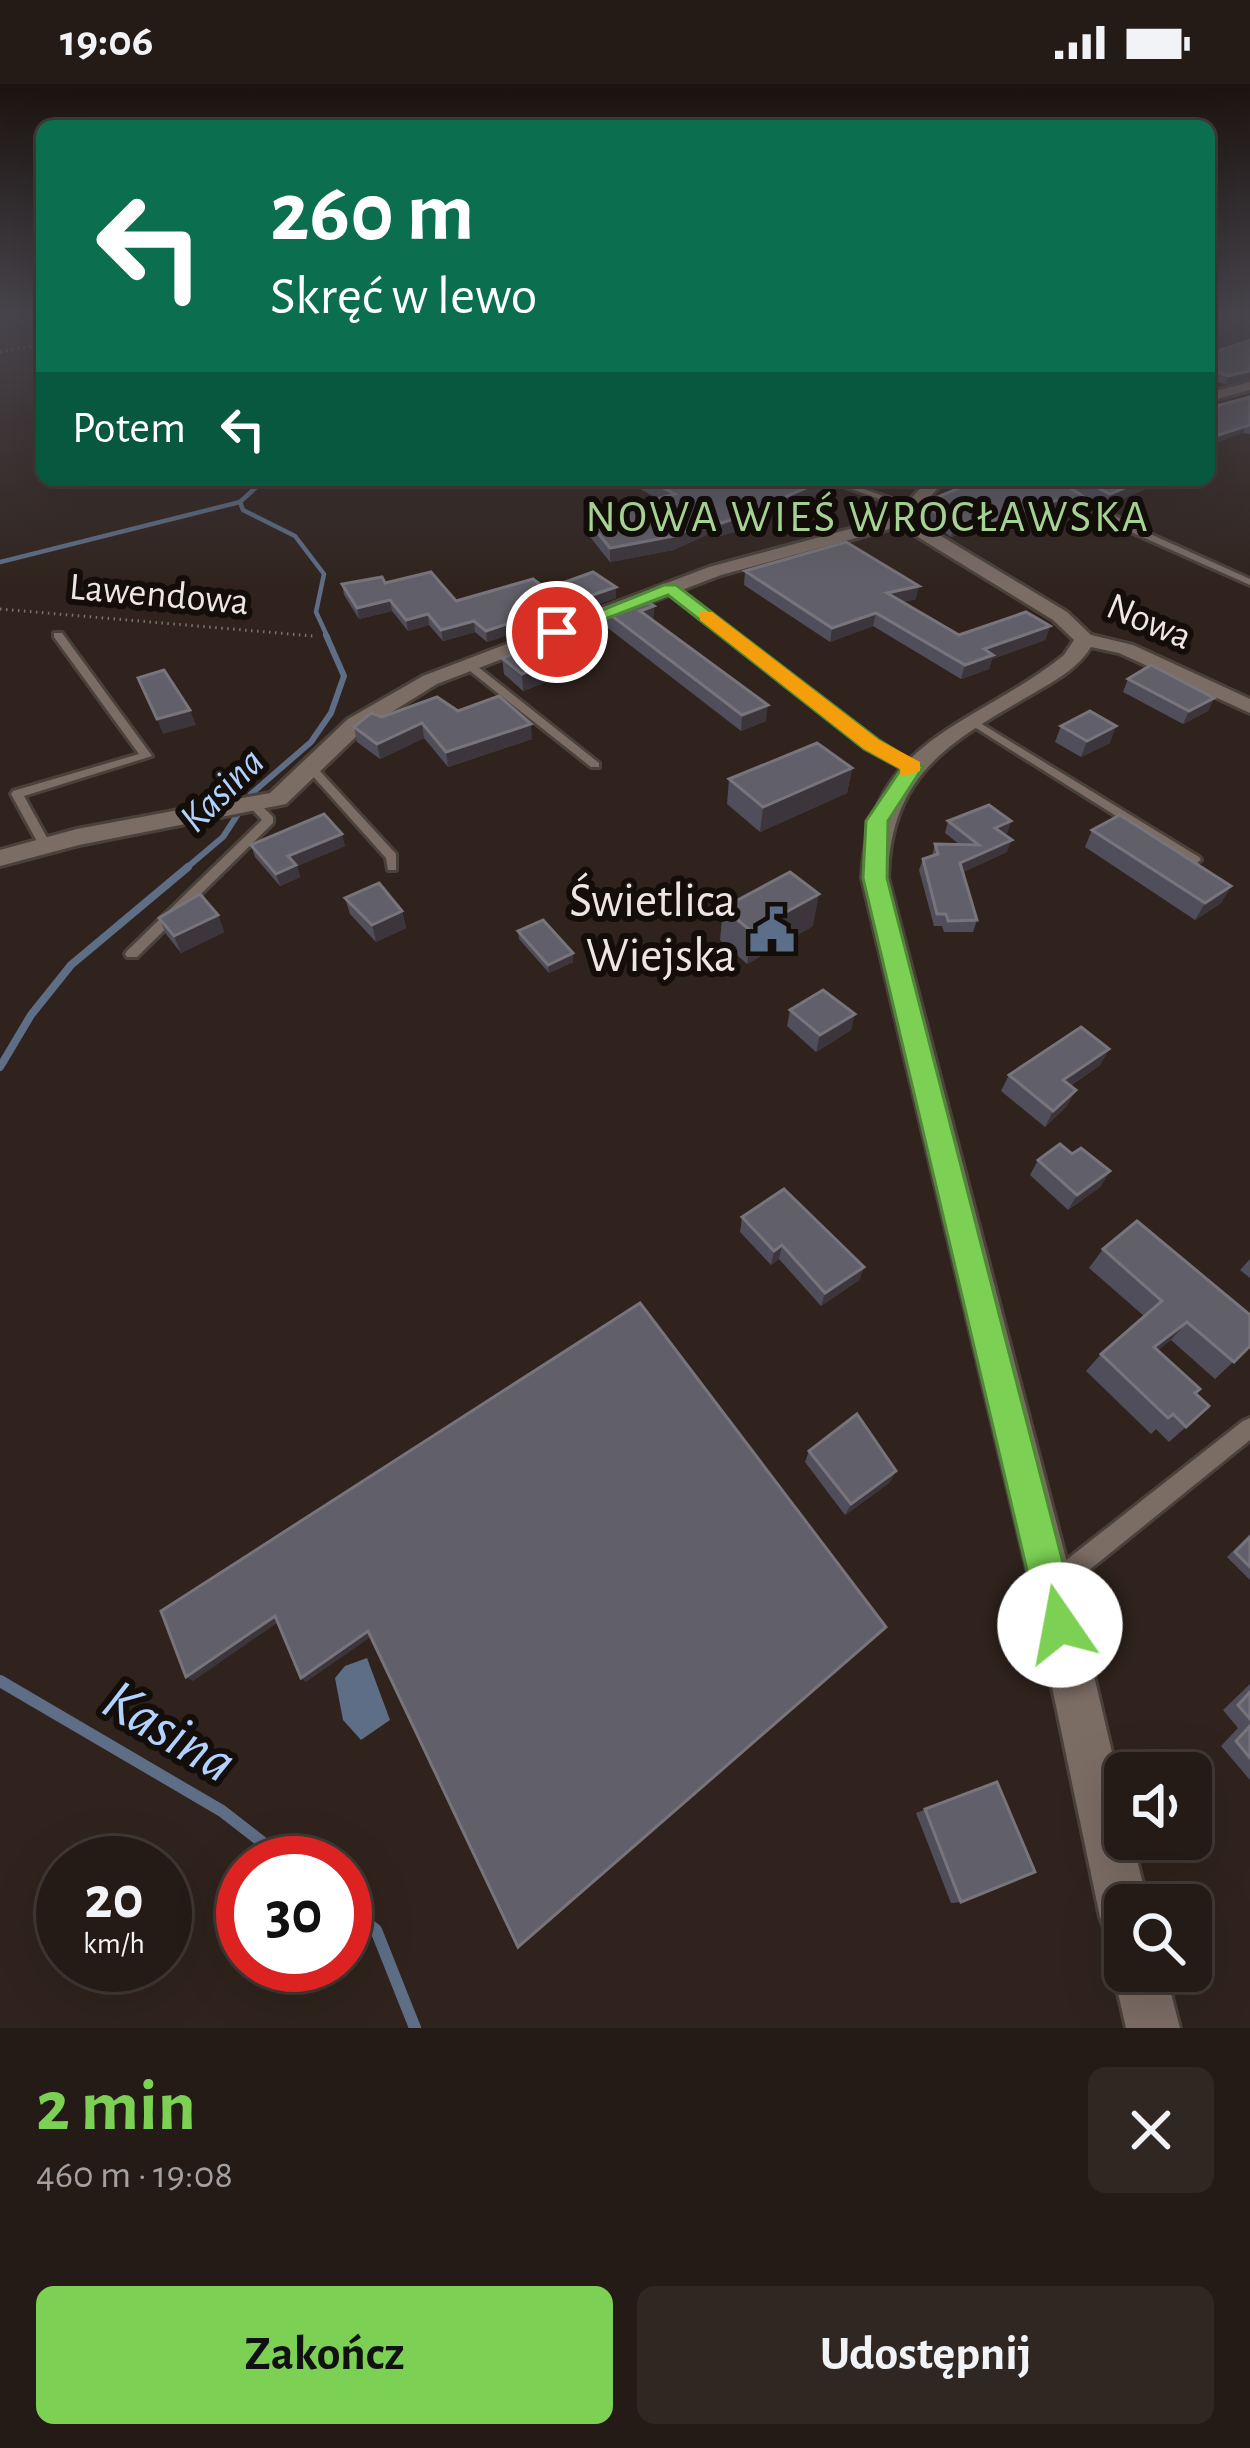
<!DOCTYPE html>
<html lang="pl">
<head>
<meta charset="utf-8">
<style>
	:root { --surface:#241a16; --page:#302723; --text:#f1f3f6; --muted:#a3a1a1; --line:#413835; --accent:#7cd154 }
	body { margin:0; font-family:"Alegreya Sans",sans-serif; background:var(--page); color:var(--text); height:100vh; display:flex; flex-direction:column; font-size:45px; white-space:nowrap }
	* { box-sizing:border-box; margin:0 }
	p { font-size:39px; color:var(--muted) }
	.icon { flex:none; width:66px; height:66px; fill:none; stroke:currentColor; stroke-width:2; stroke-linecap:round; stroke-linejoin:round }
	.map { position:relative; height:1944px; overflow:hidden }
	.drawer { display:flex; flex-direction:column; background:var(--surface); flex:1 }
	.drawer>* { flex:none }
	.guide { position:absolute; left:36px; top:36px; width:1179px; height:366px; border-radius:18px; box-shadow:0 12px 48px #0002,0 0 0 3px var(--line); background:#0b6e4f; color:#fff; overflow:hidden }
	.tools { position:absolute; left:1104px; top:1668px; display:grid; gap:24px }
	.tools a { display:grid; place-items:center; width:108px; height:108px; border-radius:18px; background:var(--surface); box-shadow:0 12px 48px #0002,0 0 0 3px var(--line); font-size:60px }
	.speed { position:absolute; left:36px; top:1752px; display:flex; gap:24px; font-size:60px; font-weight:700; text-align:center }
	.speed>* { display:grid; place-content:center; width:156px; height:156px; border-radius:50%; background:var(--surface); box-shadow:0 12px 48px #0002,0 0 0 3px var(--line); line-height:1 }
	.speed small { font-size:30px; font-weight:400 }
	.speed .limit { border:18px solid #d22; background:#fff; color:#111 }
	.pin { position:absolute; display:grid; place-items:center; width:102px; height:102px; color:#fff; margin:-51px; border:6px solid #fff; border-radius:50%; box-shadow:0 3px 12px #0007 }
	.me { position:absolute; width:132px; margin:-66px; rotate:348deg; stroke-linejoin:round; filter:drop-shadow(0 0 9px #0008) }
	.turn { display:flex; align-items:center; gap:42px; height:252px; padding:0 36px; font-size:54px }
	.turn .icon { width:156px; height:156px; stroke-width:2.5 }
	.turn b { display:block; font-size:84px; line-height:102px }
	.then { display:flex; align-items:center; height:114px; padding:0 36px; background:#0003; gap:24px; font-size:45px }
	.round { display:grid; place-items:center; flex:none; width:126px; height:126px; border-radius:18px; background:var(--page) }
	.head { display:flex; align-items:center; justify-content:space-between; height:204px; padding:0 36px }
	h1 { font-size:72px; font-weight:700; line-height:90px; color:var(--accent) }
	.primary-button { display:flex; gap:24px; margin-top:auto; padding:24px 36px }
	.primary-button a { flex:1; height:138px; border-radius:18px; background:var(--accent); color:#111; font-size:48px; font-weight:700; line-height:138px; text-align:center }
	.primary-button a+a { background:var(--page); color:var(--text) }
	.status { display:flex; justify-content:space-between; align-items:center; height:84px; padding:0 60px; background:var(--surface); direction:ltr }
	.status svg { height:33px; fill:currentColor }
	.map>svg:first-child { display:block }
	.water { fill:#5d6e86 }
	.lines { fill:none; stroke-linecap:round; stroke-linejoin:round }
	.stream-far3 { stroke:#5d6e86; stroke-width:4.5 }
	.stream-far2 { stroke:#5d6e86; stroke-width:6 }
	.stream-far1 { stroke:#5d6e86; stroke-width:8 }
	.stream { stroke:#5d6e86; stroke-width:12 }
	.service-casing { stroke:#4b413b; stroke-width:6 }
	.minor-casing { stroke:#4b413b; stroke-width:6 }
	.path { stroke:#7d726d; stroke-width:3; stroke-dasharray:1.5 4.5; stroke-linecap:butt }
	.service { fill:#7b6c64; fill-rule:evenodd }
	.minor { fill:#7b6c64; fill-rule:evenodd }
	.wall { fill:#504e5a }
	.shaded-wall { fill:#3c363c }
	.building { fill:#615f69; stroke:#77747c; stroke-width:3 }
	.route { fill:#7cd154; stroke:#518837; stroke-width:3 }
	.slow { fill:#f59e0b }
	.labels { text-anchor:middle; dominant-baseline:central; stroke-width:12; stroke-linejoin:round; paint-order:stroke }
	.far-street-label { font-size:39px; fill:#eee6e1; stroke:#140e0b }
	.far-water-label { font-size:42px; font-style:italic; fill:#b1d1ff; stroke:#140e0b }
	.far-quarter-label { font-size:45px; letter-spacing:3px; fill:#aad897; stroke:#140e0b }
	.poi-label { font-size:48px; fill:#eee6e1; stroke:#140e0b; text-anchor:end }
	.near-water-label { font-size:60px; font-style:italic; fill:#b1d1ff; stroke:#140e0b }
</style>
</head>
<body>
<div class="status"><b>19:06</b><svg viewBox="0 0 49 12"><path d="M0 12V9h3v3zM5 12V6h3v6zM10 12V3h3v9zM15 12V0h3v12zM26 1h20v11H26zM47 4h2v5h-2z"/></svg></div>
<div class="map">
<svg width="1250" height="1944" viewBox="0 0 1250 1944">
	<rect width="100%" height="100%" fill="#30231d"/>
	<path class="water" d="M367,1574L390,1636L361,1656L343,1636L335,1594L345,1582Z"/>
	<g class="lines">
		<g class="stream-far3">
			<path d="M264,396L240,418L243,426L295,452L324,490L316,528L328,554"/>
			<path d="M0,478L240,418"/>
		</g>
		<path class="stream-far2" d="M184,786L223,753L251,710L311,658L331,629L344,592L326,551"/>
		<path class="stream-far1" d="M0,983L31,931L71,881L188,783"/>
		<g class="stream">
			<path d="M0,1597L222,1727L289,1779"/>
			<path d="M345,1822L376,1846L415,1944"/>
		</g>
		<g class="service-casing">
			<g id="service">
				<path d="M826,396H838L912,422L905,424Z"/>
				<path d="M1041,396H1051L1137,444L1250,495V501L1131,448Z"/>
				<path d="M667,503H673L875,659L917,681V685H909L867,663L667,507Z"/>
				<path d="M54,549H62L152,672L24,712L51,761L45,765L39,761L11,710L13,707L139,670L54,553Z"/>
				<path d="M465,579H473L599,679V683H591L465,583Z"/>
				<path d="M972,634L1199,773L1201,776L1195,780L1191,779L968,639L967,637Z"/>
				<path d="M314,684L318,685L396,770V786H388L386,774L310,689L308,687Z"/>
				<path d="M254,717L258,718L273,733V739L137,873H127L125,870L127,867L262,736L248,721Z"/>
				<path d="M1250,1334V1356L1062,1508L1054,1511L1046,1508L1043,1500L1046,1492L1243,1337Z"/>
			</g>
		</g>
		<g class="minor-casing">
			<g id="minor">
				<path d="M1250,298V306L1209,317V309Z"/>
				<path d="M928,396H945L911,434L1067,528L1091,551L1133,561L1250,615V629L1119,569L1091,563C1077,585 1056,596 1034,609C951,657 890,689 888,794L1073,1502L1125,1724V1755H1132L1148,1821H1125V1858L1107,1851L1100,1833L1031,1502L862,794C868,653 973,644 1064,571L1074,556L1053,536L900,442L721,491L437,600L364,645L286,720L79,761L0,782V766L77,745L270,709L348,635L423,592L709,483L894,433Z"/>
				<path d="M1125,1867V1887H1165L1180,1944H1126L1113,1887Z"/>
			</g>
		</g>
		<g class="path">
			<path d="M0,268L42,260"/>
			<path d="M0,525L313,552"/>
		</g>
		<use href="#service" class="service"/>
		<use href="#minor" class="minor"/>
	</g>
	<g class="wall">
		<path d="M1250,256V295L1225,300L1209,295V270Z"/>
		<path d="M1250,313V350L1243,349Z"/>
		<path d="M624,396H699L708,400L835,404L740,446L721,452L713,448L673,466L610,478L586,448V434L658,415Z"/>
		<path d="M979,396H1153L1150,403L1106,422L1063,400L1093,418L1089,429L1074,434L1058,427L982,451L974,446L951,453L921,430L923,419Z"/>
		<path d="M745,487L916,515L903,518L959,551L1050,542L1045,556L992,575L989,585L961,595L873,542L830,558L744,501Z"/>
		<path d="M385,499L456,517L546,505L616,514L487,558L475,548L443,557L429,541L408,547L392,527L359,535L344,511L342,500Z"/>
		<path d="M654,522L653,537L766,637L741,647L604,541L603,525Z"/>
		<path d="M502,574L550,580L551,596L523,607L504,590Z"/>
		<path d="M1128,595L1214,614L1208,627L1183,640L1123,608Z"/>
		<path d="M458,627L532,655L448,683L424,654L380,675L357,658L354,643L382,633Z"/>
		<path d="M1061,642L1110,659L1081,673L1055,658Z"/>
		<path d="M852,684L847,709L760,748L727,720L729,695Z"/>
		<path d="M948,737H1011L1007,749L1003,750L1007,768L963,788L977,836L973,848H944L942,842H934L919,786L923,775L932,772L935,760H959L945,749Z"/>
		<path d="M1092,746L1231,802L1221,819L1195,836L1085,763Z"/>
		<path d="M251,761L345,762L297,782L300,793L280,802L255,773Z"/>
		<path d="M345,814L402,827L406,844L376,858L350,830Z"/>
		<path d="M723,824L813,842L747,880L720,856Z"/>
		<path d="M218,831L224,848L181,869L166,850L159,834Z"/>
		<path d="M518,847L573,878L549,889L519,855Z"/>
		<path d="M790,926L851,946L816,968L787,942Z"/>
		<path d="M1109,965L1100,981L1070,1002L1067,1022L1045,1043L1001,1007L1009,991Z"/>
		<path d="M1038,1076L1110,1087L1100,1103L1068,1126L1030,1091Z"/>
		<path d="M742,1133L864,1183L859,1196L821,1222L779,1175L771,1181L740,1148Z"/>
		<path d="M1103,1165L1250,1262L1215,1295L1171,1256L1157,1266L1195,1309L1186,1343L1169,1358L1156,1345L1151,1350L1086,1287L1101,1270L1144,1232L1089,1184Z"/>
		<path d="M1250,1175V1194L1240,1186Z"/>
		<path d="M809,1367L896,1387L889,1399L845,1431L805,1378Z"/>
		<path d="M1250,1450V1496L1227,1473Z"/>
		<path d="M1250,1600V1696L1221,1662L1238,1644L1223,1626Z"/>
		<path d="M997,1698L961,1818L951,1819L916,1729Z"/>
	</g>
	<g class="shaded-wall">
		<path d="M1250,287V295L1225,300L1228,292Z"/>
		<path d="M1247,340L1243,349L1209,362V354Z"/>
		<path d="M824,396H836L835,404L740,446L721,452L722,439Z"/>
		<path d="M1143,396H1153L1150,403L1106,422L1110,410Z"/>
		<path d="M1061,415L1058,427L982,451L984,439Z"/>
		<path d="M1093,418L1089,429L1074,434L1078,423Z"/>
		<path d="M714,434L713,448L673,466L610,478V464Z"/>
		<path d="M977,435L974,446L951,453L954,442Z"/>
		<path d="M919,502L916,515L884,523L887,509Z"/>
		<path d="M616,503V514L487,558L486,547Z"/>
		<path d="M390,516L392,527L359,535L357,524Z"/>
		<path d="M654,522L653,538L640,527Z"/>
		<path d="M876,529L873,542L830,558L832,544Z"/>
		<path d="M428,530L429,541L408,547L406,536Z"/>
		<path d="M474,537L475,548L443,557L441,546Z"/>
		<path d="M1050,542L1045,556L992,575L989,585L961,595L965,581L984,565Z"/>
		<path d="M550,580L551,596L523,607L522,590Z"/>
		<path d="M1214,614L1208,627L1183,640L1189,627Z"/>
		<path d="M768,621L766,637L741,647L742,631Z"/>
		<path d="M190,626L196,641L163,650L157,635Z"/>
		<path d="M422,639L424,654L380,675L377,660Z"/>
		<path d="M531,640L532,655L448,683L446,668Z"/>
		<path d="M1116,642L1110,659L1081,673L1087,657Z"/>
		<path d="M852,684L847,709L760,748L763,723Z"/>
		<path d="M1011,737L1007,749L991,756L995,744Z"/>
		<path d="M342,750L345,762L297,782L300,793L280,802L276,790L288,772Z"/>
		<path d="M1012,756L1007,768L957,791L960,779Z"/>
		<path d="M1231,802L1221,819L1195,836L1205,819Z"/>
		<path d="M819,810L813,842L747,880L751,847Z"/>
		<path d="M402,827L406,844L376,858L372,841Z"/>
		<path d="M218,831L224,848L181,869L174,852Z"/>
		<path d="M573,869V878L549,889L548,881Z"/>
		<path d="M855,930L851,946L816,968L820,951Z"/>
		<path d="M1109,965L1100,981L1054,1012L1063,996Z"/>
		<path d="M1076,1006L1067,1022L1045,1043L1053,1027Z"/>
		<path d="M1110,1087L1100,1103L1068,1126L1077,1111Z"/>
		<path d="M782,1161L779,1175L771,1181L774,1167Z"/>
		<path d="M864,1183L859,1196L821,1222L825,1209Z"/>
		<path d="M1187,1238L1171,1256L1139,1281L1154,1263Z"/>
		<path d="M896,1387L889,1399L845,1431L851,1420Z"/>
		<path d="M275,1532L280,1537L193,1597L186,1593Z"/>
		<path d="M886,1543L520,1863H518Z"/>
		<path d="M368,1547L372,1552L306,1598L301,1594Z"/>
	</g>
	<g class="building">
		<path d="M1250,256V287L1228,292L1209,285V270Z"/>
		<path d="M1250,313V341L1209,354V324Z"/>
		<path d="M648,396H699L708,400L719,396H824L741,432L722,439L714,434L674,452L610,464L586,434L675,410Z"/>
		<path d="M979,396H1057L1093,418L1078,423L1061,415L984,439L977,435L954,442L923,419Z"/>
		<path d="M1083,396H1143L1110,410Z"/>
		<path d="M846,458L919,502L887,509L959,551L1026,528L1050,542L984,565L993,571L965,581L876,529L832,544L745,487Z"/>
		<path d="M431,488L456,517L533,495L546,505L593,488L616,503L486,547L474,537L441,546L428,530L406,536L390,516L357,524L342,500L382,493L385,499Z"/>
		<path d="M638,512L654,522L640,527L768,621L742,631L603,525Z"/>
		<path d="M531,564L550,580L522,590L502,574Z"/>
		<path d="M1151,581L1214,614L1189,627L1128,595Z"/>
		<path d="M164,586L190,626L157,635L138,594Z"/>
		<path d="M499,612L531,640L446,668L422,639L377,660L354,643L371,629L382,633L437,613L458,627Z"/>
		<path d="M1090,627L1116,642L1087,657L1061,642Z"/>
		<path d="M817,659L852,684L763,723L729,695Z"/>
		<path d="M989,721L1011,737L995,744L1012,756L960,779L977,836L948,837L946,830H937L923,775L938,770L935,760L979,761L948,737Z"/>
		<path d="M324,730L342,750L288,772L296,781L276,790L251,761Z"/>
		<path d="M1120,731L1231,802L1205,819L1092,746Z"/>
		<path d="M790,788L819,810L751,847L723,824Z"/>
		<path d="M379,799L402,827L372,841L345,814Z"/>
		<path d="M200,810L218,831L174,852L159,834Z"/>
		<path d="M543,836L573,869L548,881L518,847Z"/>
		<path d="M823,906L855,930L820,951L790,926Z"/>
		<path d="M1081,943L1109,965L1063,996L1076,1006L1053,1027L1009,991Z"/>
		<path d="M1060,1060L1072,1070L1081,1064L1110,1087L1077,1111L1038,1076Z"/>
		<path d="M784,1105L864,1183L825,1209L782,1161L774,1167L742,1133Z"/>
		<path d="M1137,1137L1250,1231V1262L1234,1278L1187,1238L1154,1263L1200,1305L1195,1309L1209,1322L1186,1343L1173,1330L1168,1334L1101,1270L1162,1217L1103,1165Z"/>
		<path d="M640,1219L886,1543L518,1863L368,1547L301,1594L275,1532L186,1593L161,1527Z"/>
		<path d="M857,1330L896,1387L851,1420L809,1367Z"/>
		<path d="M1250,1453V1483L1235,1468Z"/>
		<path d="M1250,1608V1635L1238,1621Z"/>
		<path d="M1250,1642V1674L1236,1657Z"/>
		<path d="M997,1698L1035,1788L961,1818L925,1725Z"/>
	</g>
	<linearGradient id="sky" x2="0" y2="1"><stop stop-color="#1a1310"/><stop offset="0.46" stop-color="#48454c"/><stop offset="1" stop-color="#48454c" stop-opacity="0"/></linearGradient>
	<rect width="1250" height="503" fill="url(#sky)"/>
	<path class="route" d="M664,501H676L879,656L923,683L888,737L887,794L1079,1541L1074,1555L1060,1561L1046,1555L1040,1541L863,794L866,737L901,685L864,665L668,511L563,551L548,548Z"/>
	<path class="slow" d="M700,528H712L879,656L920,678V687L901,693L900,685L864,665L700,536Z"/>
	<defs>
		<g id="civic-bare" transform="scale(3.6)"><path d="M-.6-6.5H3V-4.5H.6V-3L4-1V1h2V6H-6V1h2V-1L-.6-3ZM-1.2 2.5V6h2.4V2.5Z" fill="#5c6f8a" stroke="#140e0b" stroke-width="2.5" paint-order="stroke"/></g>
	</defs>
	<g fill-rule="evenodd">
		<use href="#civic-bare" x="772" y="846"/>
	</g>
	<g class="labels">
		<g class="far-street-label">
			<text transform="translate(159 511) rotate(5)">Lawendowa</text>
			<text transform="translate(1149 538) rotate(23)">Nowa</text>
		</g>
		<g class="far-water-label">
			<text transform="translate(222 706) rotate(-45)">Kasina</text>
		</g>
		<g class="far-quarter-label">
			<text x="868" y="433">NOWA WIEŚ WROCŁAWSKA</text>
		</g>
		<g class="poi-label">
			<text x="736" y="818">Świetlica<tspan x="736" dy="55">Wiejska</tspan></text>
		</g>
		<g class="near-water-label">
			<text transform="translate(169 1648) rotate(31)">Kasina</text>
		</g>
	</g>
</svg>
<div class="tools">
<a><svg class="icon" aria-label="sound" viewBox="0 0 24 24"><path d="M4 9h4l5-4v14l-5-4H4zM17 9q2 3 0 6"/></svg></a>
<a><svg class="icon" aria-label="search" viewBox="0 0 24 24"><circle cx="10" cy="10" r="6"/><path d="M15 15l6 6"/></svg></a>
</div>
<div class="speed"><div>20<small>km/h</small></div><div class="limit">30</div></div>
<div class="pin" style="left:557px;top:548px;background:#d93025"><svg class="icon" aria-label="arrive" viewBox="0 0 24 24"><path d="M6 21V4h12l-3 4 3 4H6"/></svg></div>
<svg class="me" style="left:1060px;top:1541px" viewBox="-20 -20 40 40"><circle r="19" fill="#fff"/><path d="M0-13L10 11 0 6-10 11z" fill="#7cd154"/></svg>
<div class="guide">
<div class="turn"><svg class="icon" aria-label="left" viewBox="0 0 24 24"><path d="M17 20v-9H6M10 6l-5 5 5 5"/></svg><div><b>260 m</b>Skręć w lewo</div></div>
<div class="then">Potem<svg class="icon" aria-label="left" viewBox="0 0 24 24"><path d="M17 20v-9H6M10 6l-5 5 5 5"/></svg></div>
</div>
</div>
<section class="drawer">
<div class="head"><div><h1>2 min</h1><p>460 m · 19:08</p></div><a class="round"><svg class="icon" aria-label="close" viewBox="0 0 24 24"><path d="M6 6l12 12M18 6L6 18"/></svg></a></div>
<div class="primary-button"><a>Zakończ</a><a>Udostępnij</a></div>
</section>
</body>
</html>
